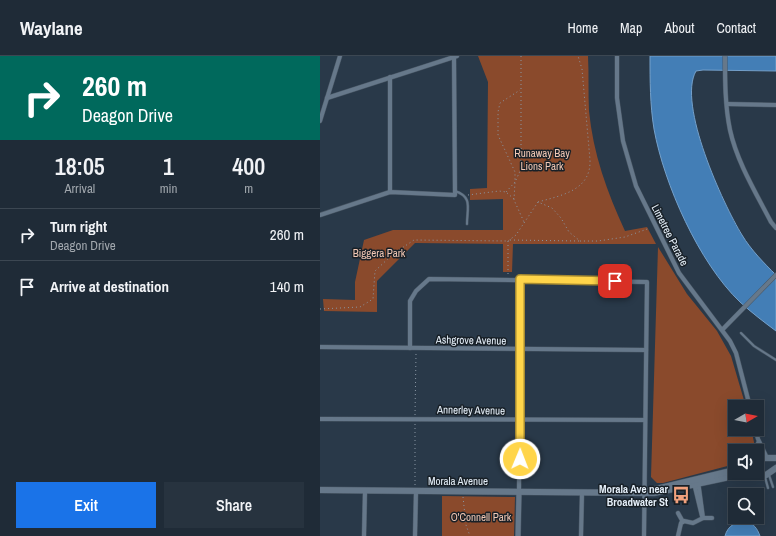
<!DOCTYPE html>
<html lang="en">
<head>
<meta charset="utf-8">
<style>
	:root { --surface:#1f2b37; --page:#27333f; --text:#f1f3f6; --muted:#a1a7ad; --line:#3c4752; --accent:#1a73e8 }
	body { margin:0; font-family:"Archivo Narrow",sans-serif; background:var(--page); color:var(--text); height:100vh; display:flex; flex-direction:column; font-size:15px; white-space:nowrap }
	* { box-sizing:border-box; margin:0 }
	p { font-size:13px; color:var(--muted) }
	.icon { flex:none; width:22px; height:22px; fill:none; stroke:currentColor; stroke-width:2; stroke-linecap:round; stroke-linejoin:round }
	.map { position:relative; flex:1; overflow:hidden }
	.details { display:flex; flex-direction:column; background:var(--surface); width:320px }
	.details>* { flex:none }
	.banner { background:#00695c; color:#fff; overflow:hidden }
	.needle { width:26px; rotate:81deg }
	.tools { position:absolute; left:408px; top:344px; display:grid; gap:8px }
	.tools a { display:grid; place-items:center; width:36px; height:36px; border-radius:0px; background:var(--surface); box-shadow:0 4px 16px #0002,0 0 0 1px var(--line); font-size:20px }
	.pin { position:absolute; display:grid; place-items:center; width:34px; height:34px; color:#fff; margin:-17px; border-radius:8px; box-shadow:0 2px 6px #0006 }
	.me { position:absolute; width:44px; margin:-22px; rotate:1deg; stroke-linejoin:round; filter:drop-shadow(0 0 3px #0008) }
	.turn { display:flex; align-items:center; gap:14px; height:84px; padding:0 16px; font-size:18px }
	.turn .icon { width:52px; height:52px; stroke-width:2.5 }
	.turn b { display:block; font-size:28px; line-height:34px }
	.eta { display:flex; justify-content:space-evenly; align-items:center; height:68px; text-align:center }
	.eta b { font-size:24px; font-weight:600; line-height:28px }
	.primary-button { display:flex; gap:8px; margin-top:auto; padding:8px 16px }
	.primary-button a { flex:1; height:46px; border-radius:0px; background:var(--accent); color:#fff; font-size:16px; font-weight:600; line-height:46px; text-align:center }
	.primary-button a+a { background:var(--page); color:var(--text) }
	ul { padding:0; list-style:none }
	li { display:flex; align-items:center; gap:12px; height:52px; padding:0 16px; border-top:1px solid var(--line) }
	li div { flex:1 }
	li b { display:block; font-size:15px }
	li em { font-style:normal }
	header { display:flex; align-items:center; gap:24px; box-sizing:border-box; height:56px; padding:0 20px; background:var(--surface); border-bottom:1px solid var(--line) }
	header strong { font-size:19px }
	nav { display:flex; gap:22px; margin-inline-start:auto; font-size:14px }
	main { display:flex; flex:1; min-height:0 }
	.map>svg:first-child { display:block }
	.green { fill:#8a4a2c }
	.water { fill:#437eb6; stroke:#74a0ca }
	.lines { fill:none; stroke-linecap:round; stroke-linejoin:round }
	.service-casing { stroke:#485664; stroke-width:3 }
	.minor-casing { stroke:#485664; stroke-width:5 }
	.tertiary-casing { stroke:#485664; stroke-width:6 }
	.secondary-casing { stroke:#485664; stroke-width:7 }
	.path { stroke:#8a97a4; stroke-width:1; stroke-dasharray:1 3; stroke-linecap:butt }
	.service { stroke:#66788a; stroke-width:2 }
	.minor { stroke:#66788a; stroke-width:4 }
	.tertiary { stroke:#66788a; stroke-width:5 }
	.secondary { stroke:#66788a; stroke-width:6 }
	.route-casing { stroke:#a68a30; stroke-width:10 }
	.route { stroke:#ffd54a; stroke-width:7 }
	.labels { text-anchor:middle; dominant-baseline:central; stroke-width:3; stroke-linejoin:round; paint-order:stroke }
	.park-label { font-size:11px; fill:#f2c8b5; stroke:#182027 }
	.street-label { font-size:11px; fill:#e5eff9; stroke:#182027 }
	.poi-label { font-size:11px; font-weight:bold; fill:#e5eff9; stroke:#182027; text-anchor:end }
</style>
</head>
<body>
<header>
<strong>Waylane</strong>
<nav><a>Home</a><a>Map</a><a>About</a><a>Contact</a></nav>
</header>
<main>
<section class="details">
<div class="banner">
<div class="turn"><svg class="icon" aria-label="right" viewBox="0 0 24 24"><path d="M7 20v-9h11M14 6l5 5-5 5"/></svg><div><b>260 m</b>Deagon Drive</div></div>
</div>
<div class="eta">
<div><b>18:05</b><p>Arrival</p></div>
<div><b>1</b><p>min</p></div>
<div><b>400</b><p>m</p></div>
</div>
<ul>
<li><svg class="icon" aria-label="right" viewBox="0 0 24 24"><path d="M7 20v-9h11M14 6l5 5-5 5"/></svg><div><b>Turn right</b><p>Deagon Drive</p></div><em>260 m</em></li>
<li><svg class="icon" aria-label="arrive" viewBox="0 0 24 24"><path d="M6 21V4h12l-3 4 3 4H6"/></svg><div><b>Arrive at destination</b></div><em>140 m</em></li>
</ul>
<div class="primary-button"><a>Exit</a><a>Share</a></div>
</section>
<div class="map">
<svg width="456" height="480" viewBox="0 0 456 480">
	<rect width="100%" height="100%" fill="#293949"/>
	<g class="green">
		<path d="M158,0H268C269,18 268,37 269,55C273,97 287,136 305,175L327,171L336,188H193L192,216H183V188L95,187L57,225V256L4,255L3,243L35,244V226L44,184L73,174H183V143L150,144V133L167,132L168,26Z"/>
		<path d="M338,191L367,238L397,275L411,300L426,351H415V373H431L436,395H415V408L343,427H337L331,421Z"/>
		<path d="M122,440L195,441L194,480H122Z"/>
	</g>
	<g class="water">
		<path d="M330,0H456V15L383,14L376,15C357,48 403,148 422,179C431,194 444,207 456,219V275C444,266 432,257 420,246C379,207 344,128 334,73C330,49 330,24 330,0Z"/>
		<path d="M426,465C434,468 437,472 440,480H405C408,469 416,466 426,465Z"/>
	</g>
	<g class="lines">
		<g class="service-casing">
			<g id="service">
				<path d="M135,135C153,141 147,152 147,168"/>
				<path d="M421,277L434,290L456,304"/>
				<path d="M449,419L453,431"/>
				<path d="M445,421L448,432"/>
			</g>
		</g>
		<g class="minor-casing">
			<g id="minor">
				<path d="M297,0V42L303,85L316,130L359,217L410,285L416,297L430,351"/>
				<path d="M405,0C405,24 405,50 410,74C417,106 436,137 451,166L456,172"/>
				<path d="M7,42L137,0"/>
				<path d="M407,48L456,49"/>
				<path d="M0,65L20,0"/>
				<path d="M70,136V21"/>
				<path d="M0,159L70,136L135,139L134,1"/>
				<path d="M403,273L456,219"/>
				<path d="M0,291L326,294"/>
				<path d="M90,292V245L96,235L109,223L327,226L324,480"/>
				<path d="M0,363L325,364"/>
				<path d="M435,373L438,383L447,402"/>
				<path d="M438,387V404"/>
				<path d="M378,425L383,462"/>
				<path d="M374,427L382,460"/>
				<path d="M199,436L200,223"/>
				<path d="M358,457L363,466"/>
				<path d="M44,480L45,435"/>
				<path d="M95,480L96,435"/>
				<path d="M261,480L262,436"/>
				<path d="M358,480L361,467L364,465L373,467L383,462H392"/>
			</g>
		</g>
		<g class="tertiary-casing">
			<path id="tertiary" d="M198,480L199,436"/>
		</g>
		<g class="secondary-casing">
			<g id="secondary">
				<path d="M437,406L443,402H456"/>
				<path d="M0,434L334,437L414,420L446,419L456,412"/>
				<path d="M328,435L415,414"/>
			</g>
		</g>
		<g class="path">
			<path d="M201,0V113L195,126L194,144L204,166"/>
			<path d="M186,136L195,126V116L178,79V56L180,47L200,34"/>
			<path d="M148,139L179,135L186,136L194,143"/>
			<path d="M218,146C243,139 271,134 270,104L262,13L258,0"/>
			<path d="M190,184L259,185"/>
			<path d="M188,185V220"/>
			<path d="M0,253L40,251L53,243L55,215L73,198L94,184L188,185L196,179L218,146L232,152L241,162L249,176L260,185H278L305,181L330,172"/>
			<path d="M95,359L96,298"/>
			<path d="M95,429V368"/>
			<path d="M143,441L146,469L150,480"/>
		</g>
		<use href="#service" class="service"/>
		<use href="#minor" class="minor"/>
		<use href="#tertiary" class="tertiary"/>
		<use href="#secondary" class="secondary"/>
	</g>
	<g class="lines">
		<g class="route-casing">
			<path id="route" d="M200,403V223L295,225"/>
		</g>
		<use href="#route" class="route"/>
	</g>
	<defs>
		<g id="bus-bare" transform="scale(1.38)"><path d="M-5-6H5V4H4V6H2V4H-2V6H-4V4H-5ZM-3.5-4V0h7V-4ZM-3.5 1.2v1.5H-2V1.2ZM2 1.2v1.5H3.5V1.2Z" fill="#f1a17d" stroke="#182027" stroke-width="2.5" paint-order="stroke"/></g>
	</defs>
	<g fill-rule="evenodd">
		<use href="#bus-bare" x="361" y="439"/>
	</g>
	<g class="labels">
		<g class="park-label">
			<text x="222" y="97">Runaway Bay<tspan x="222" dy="13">Lions Park</tspan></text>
			<text x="59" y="197">Biggera Park</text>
			<text x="161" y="461">O'Connell Park</text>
		</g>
		<g class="street-label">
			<text transform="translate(350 179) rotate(63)">Limetree Parade</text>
			<text transform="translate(151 284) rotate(1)">Ashgrove Avenue</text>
			<text transform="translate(151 354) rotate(1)">Annerley Avenue</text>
			<text x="138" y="425">Morala Avenue</text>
		</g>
		<g class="poi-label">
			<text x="348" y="433">Morala Ave near<tspan x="348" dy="13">Broadwater St</tspan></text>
		</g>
	</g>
</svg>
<div class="tools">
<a><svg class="needle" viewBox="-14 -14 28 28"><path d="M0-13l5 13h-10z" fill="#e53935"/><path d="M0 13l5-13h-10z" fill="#a1a7ad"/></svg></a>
<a><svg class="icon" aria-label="sound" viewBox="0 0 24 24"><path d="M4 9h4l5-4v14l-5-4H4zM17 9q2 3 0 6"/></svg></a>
<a><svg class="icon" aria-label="search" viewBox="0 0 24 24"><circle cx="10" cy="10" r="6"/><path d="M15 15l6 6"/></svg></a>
</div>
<div class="pin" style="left:295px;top:225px;background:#d93025"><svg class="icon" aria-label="arrive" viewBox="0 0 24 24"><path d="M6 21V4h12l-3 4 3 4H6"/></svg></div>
<svg class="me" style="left:200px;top:403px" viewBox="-20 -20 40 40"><circle r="17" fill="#ffd54a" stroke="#fff" stroke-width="3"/><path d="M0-11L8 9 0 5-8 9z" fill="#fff"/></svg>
</div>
</main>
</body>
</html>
